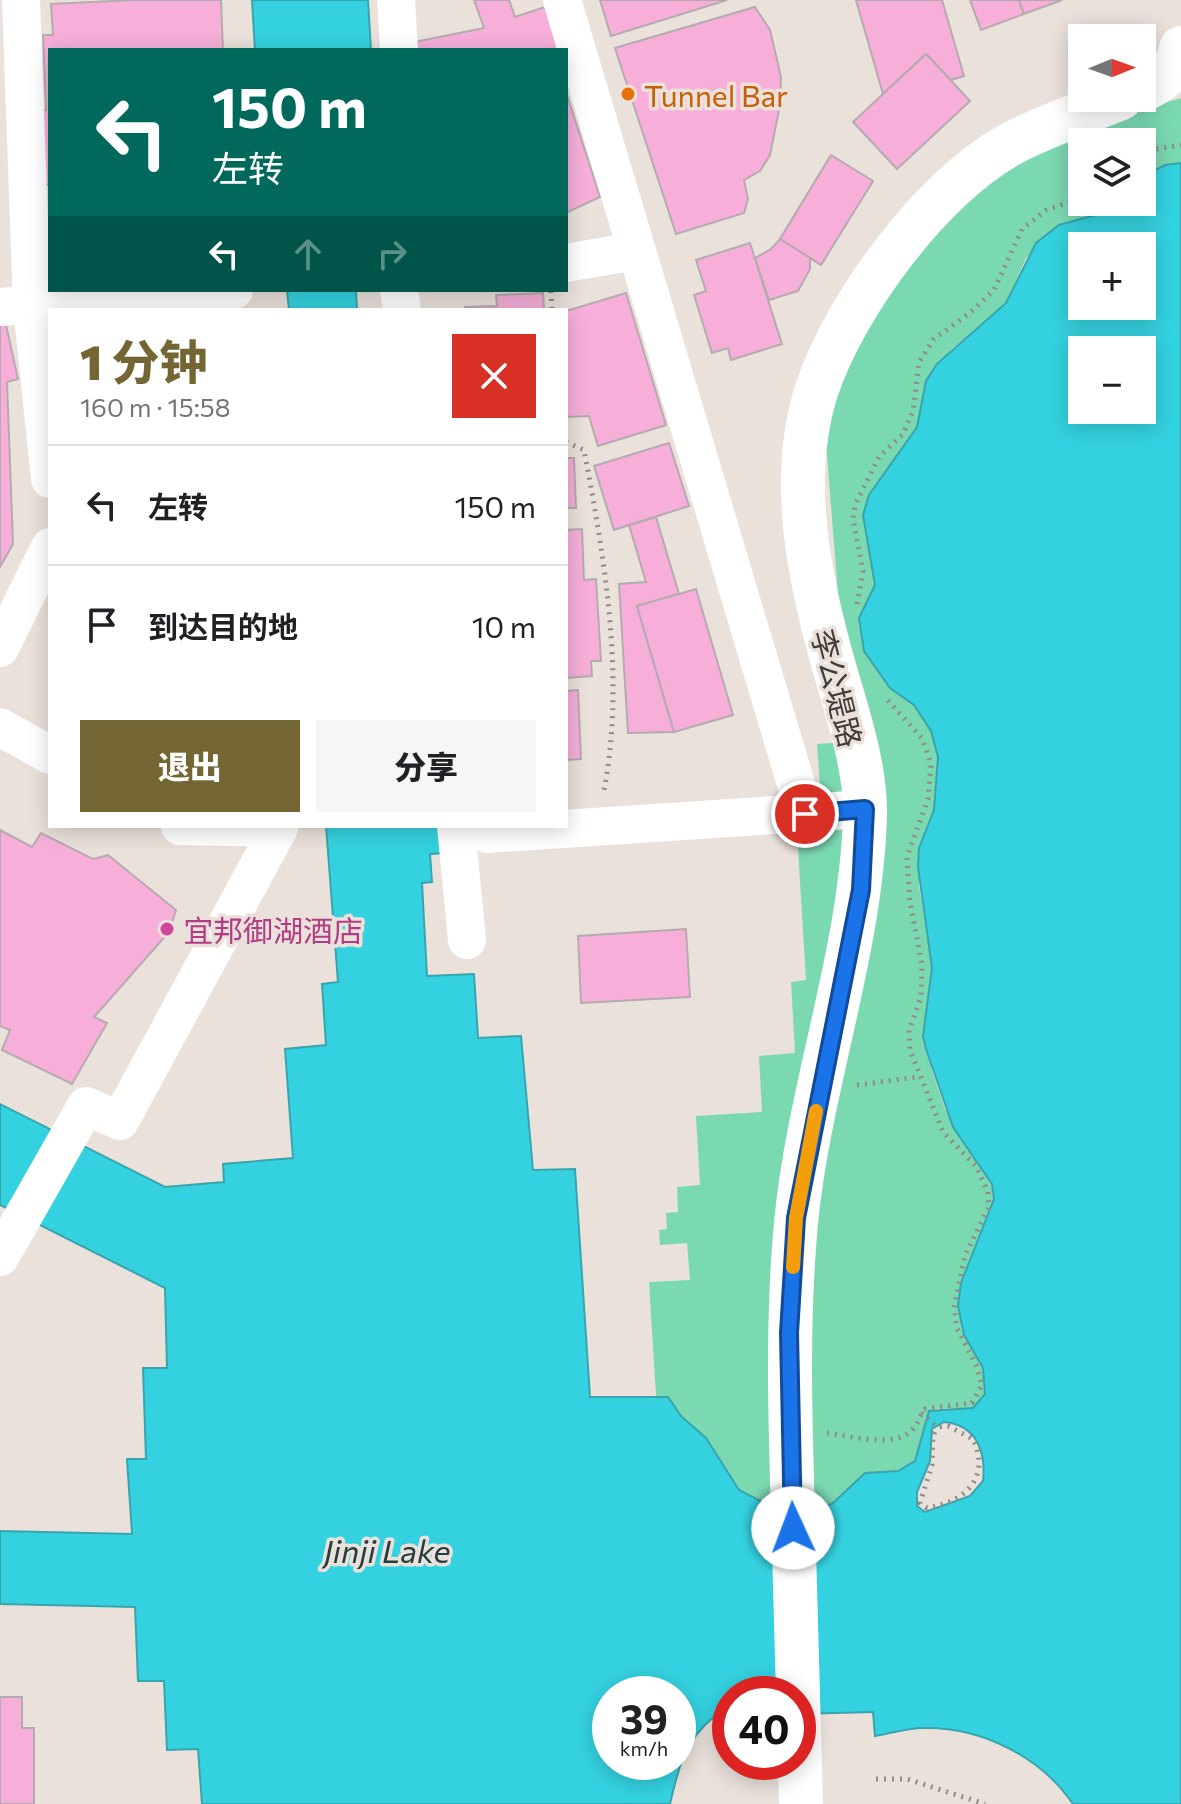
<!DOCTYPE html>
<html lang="zh">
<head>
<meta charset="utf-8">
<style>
	:root { --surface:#fff; --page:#f6f6f6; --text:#202124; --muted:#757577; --line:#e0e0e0; --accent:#746633 }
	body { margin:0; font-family:Commissioner,"Noto Sans SC",sans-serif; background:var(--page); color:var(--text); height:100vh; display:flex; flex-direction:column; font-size:30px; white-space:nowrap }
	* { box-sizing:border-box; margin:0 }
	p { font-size:26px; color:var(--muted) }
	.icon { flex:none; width:44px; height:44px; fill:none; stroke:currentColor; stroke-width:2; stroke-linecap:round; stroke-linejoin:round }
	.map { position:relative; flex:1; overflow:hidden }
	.panel { position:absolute; left:48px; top:308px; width:520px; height:520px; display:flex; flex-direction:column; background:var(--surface); border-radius:0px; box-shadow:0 4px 20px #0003 }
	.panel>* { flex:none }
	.hud { position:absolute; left:48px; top:48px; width:520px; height:244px; border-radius:0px; box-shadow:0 4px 20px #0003; background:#00695c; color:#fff; overflow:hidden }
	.needle { width:52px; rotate:89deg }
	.buttons { position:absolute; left:1068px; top:24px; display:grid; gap:16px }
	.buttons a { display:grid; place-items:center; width:88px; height:88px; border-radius:0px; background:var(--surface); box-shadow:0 4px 20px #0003; font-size:40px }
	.speed { position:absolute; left:592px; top:1676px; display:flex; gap:16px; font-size:40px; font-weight:700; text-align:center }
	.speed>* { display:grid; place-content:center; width:104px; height:104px; border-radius:50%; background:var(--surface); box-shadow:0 4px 20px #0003; line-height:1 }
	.speed small { font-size:20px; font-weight:400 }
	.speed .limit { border:12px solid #d22; background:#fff; color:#111 }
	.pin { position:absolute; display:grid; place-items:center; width:68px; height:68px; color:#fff; margin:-34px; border:4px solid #fff; border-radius:50%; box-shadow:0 2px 8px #0007 }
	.me { position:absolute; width:88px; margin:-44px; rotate:358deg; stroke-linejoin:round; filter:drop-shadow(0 0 6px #0008) }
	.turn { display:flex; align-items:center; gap:28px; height:168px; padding:0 32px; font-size:36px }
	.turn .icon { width:104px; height:104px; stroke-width:2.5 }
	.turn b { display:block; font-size:56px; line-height:68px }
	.lanes { display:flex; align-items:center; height:76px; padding:0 32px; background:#0003; justify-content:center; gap:40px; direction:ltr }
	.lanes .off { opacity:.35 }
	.round { display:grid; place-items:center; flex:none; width:84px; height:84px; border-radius:0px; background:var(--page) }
	.head { display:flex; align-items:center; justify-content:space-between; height:136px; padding:0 32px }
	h1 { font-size:48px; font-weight:800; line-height:60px; color:var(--accent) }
	.cta { display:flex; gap:16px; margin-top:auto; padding:16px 32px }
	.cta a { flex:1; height:92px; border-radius:0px; background:var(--accent); color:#fff; font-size:32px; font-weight:800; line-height:92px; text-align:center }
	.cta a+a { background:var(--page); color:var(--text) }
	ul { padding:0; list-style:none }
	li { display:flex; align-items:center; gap:24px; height:120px; padding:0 32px; border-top:2px solid var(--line) }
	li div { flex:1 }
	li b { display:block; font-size:30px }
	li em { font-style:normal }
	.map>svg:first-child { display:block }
	.green { fill:#7bd9b2 }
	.water { fill:#34d2e0; stroke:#38a5ae; stroke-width:2; fill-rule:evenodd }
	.building { fill:#f7afda; stroke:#b4abb0; stroke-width:2 }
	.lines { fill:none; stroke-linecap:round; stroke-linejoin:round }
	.path { stroke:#918b87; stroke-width:5; stroke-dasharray:2 6; stroke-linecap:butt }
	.street { stroke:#fff; stroke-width:38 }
	.secondary { stroke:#fff; stroke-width:44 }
	.route-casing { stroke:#114b97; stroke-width:20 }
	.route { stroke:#1a73e8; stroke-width:14 }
	.slow { stroke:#f59e0b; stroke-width:14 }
	.food-dot { fill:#e8710a; stroke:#eae1db; stroke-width:3 }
	.hotel-dot { fill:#d1479c; stroke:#eae1db; stroke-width:3 }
	.labels { text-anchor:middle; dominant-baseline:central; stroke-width:7; stroke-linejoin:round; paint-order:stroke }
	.food-label { font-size:30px; fill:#c56008; stroke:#eae1db; text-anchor:start }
	.street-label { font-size:30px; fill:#403c3a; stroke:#eae1db }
	.hotel-label { font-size:30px; fill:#b23c85; stroke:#eae1db; text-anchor:start }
	.water-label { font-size:32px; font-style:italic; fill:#243d3f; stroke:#eae1db }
</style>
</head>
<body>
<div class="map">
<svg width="1181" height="1804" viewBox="0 0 1181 1804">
	<rect width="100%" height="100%" fill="#eae1db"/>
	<path class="green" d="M1181,98V163L1165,165L1142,177V142H1082V202H1117L1095,215L1059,225L1026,258L1006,303L951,350L926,381L917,427L870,495L863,515L875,585L859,618L890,688L914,705L931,731L938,757L934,810L919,848V886L932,968L925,1026L932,1071L945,1109L963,1143L990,1177L994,1200L961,1283V1328L983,1368L985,1394L973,1408L932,1409L915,1461L898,1471L865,1473L832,1504L802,1510L768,1505L739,1491L706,1438L681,1416L668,1397L656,1396L649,1282L690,1280L687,1243L660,1245L659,1230L667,1229L666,1213L678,1212L677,1187L700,1185L696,1116L762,1112L759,1056L795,1053L791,982L806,980L796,815L822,813L817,744L877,740L839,607L826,443L833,400L885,288L989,176L1107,120Z"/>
	<g class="water">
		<path d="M252,0H368L371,50H255Z"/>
		<path d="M1181,163V1804H1073C1041,1757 982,1727 924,1728C908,1728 891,1733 875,1736L873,1712L798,1714V1694H730V1715L715,1716C685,1740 678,1768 670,1804H202L198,1749L167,1750L164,1681H138L135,1607L0,1604V1531L132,1534L127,1459H146L143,1368H167L165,1288L0,1205V1104L165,1187L224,1182L223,1164L293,1158L285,1049L326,1045L322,984L338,982L326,826H447L449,853L430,854L432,882L422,883L427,976L474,974L478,1038L521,1036L533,1170L575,1169L590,1397H668L681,1416L706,1438L739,1490L768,1505L802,1510L832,1504L865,1473L898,1471L915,1461L929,1411L973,1408L985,1394L983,1368L964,1335L958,1306L961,1283L994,1199L992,1184L953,1127L926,1049L923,1036L932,968L918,867L919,848L934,810L938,757L931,731L914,705L890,688L864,651L859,618L875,585L863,515L869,495L917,427L926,381L937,364L1006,303L1036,243L1059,225L1095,215L1117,202H1142V177L1165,165ZM1082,246H1142V306H1082ZM1082,350H1142V410H1082ZM944,1422C977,1425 986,1452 983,1481L970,1496L925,1512L917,1506V1492L930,1461L932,1429ZM610,1694H678V1762H610Z"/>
		<path d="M287,290H356L357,310H289Z"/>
	</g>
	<g class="building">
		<path d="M132,0H221L223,50H50V185H40L37,111L46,110L43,35H53L51,4Z"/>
		<path d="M474,0H509L515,17L557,3L566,50H414V42L484,28Z"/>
		<path d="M600,0H727L611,36Z"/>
		<path d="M856,0H942L964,76L951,80L926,54L883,94Z"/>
		<path d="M970,0H1019L1024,14L981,30Z"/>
		<path d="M1019,0H1062L1024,14Z"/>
		<path d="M755,7L770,30L781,77L780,105L770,155L760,171L744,180L748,199L744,213L676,234L615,48Z"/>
		<path d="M926,54L970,101L897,169L853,122Z"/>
		<path d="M566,92L600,197L566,213Z"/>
		<path d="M831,155L873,181L821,265L780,239Z"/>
		<path d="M780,239L810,258V269L798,291L769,300L755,258L771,249Z"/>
		<path d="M750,243L782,344L731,360L728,348L712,353L694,295L706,291L696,260Z"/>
		<path d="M543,293L544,310H465V307L497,306L496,295Z"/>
		<path d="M626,293L666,425L598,446L589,416L566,417V311Z"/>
		<path d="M4,316L18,379L7,382L13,544L0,567V317Z"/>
		<path d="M669,443L689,506L614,530L594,466Z"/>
		<path d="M566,458H574L576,508H566Z"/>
		<path d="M656,517L679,594L637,606L674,732L628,733L619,584L646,582L629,525Z"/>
		<path d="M582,529L584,580L596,579L601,661H591L592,676L566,678V530Z"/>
		<path d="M696,589L733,715L674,732L637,606Z"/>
		<path d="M578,690L581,759L566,760V691Z"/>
		<path d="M0,830L32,847L41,833L93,859L108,855L176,910L169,932L94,1017L107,1023L72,1084L2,1050L10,1030L0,1026Z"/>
		<path d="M686,929L690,997L581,1003L578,936Z"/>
		<path d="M0,1697H22V1728H34V1804H0Z"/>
	</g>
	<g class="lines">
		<g class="path">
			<path d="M1142,156L1156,149L1181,145"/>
			<path d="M551,291L552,310"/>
			<path d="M566,442L584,450C605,559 626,685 603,795"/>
			<path d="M857,604L863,571L853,519L855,505L879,457L903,434L913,411L919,362L934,339L971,312L994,290L1022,229L1046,210L1082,198"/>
			<path d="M857,1085L918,1077"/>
			<path d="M921,1413L937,1427L948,1426L973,1439C991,1478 965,1502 927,1508L920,1503L932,1465L933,1436L937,1427"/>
			<path d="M827,1433C850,1436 893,1448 911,1431C918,1425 919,1416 925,1409L972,1403L982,1385L976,1365L957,1328L954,1308L965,1255L989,1207L988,1192L976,1166L943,1132L910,1050L909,1030L921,997L922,965L910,902L907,857L928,799L931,764L922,738L884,696"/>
			<path d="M876,1779H907L985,1804"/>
		</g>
		<g class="street">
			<path d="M21,0L32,306L50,479"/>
			<path d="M396,0L399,50"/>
			<path d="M562,0L805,814"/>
			<path d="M566,263L635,251"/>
			<path d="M399,290L402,310"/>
			<path d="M0,307L234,290"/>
			<path d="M0,648L50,547"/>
			<path d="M0,727L50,755"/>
			<path d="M456,826L467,940"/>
			<path d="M473,826L487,834L865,809"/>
			<path d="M0,1257L86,1106L120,1121L279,828L180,826"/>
		</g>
		<g class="secondary">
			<path d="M1142,90C1162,82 1178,68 1181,48"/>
			<path d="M801,1804C798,1707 796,1610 793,1513C790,1416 787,1319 796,1223C809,1087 861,953 865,816C866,768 848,715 835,670C810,583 788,481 816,392C843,308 930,189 1009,145C1044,126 1084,113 1121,98"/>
		</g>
	</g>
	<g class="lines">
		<g class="route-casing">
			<path id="route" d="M793,1528L789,1333L796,1218L861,890L865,809L805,814"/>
		</g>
		<use href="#route" class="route"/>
		<path class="slow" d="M793,1267L796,1218L816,1111"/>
	</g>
	<circle class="food-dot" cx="628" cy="94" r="8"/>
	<circle class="hotel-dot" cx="167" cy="929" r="8"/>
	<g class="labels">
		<g class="food-label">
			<text x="644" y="94">Tunnel Bar</text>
		</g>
		<g class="street-label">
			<text transform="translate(838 688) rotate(76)">李公堤路</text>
		</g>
		<g class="hotel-label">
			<text x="183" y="929">宜邦御湖酒店</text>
		</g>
		<g class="water-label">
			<text x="387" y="1550">Jinji Lake</text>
		</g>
	</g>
</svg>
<div class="buttons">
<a><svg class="needle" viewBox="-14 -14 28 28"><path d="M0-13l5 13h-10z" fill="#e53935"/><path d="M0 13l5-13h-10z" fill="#757577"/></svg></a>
<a><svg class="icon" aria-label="layers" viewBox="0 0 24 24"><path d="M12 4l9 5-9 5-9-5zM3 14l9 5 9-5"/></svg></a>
<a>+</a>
<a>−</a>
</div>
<div class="speed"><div>39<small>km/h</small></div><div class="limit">40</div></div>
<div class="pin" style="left:805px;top:814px;background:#d93025"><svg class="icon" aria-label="arrive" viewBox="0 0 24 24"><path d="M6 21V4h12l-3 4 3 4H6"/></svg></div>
<svg class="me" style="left:793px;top:1528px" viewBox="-20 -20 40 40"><circle r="19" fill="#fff"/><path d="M0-13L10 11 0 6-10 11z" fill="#1a73e8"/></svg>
<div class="hud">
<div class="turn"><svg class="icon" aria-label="left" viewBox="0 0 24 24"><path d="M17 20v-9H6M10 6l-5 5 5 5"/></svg><div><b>150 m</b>左转</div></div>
<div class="lanes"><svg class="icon" aria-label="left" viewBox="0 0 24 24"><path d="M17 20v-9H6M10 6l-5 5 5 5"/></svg><svg class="icon off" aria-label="ahead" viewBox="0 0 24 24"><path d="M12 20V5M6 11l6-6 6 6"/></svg><svg class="icon off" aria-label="right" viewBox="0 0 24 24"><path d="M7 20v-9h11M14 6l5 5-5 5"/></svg></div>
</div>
<section class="panel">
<div class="head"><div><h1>1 分钟</h1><p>160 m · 15:58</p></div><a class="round" style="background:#d93025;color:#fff"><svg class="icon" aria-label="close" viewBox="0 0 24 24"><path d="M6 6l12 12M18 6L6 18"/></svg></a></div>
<ul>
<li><svg class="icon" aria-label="left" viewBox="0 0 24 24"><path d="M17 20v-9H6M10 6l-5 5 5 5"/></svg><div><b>左转</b></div><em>150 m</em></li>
<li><svg class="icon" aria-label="arrive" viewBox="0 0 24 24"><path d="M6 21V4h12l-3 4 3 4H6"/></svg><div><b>到达目的地</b></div><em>10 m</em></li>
</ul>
<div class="cta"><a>退出</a><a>分享</a></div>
</section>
</div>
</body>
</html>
